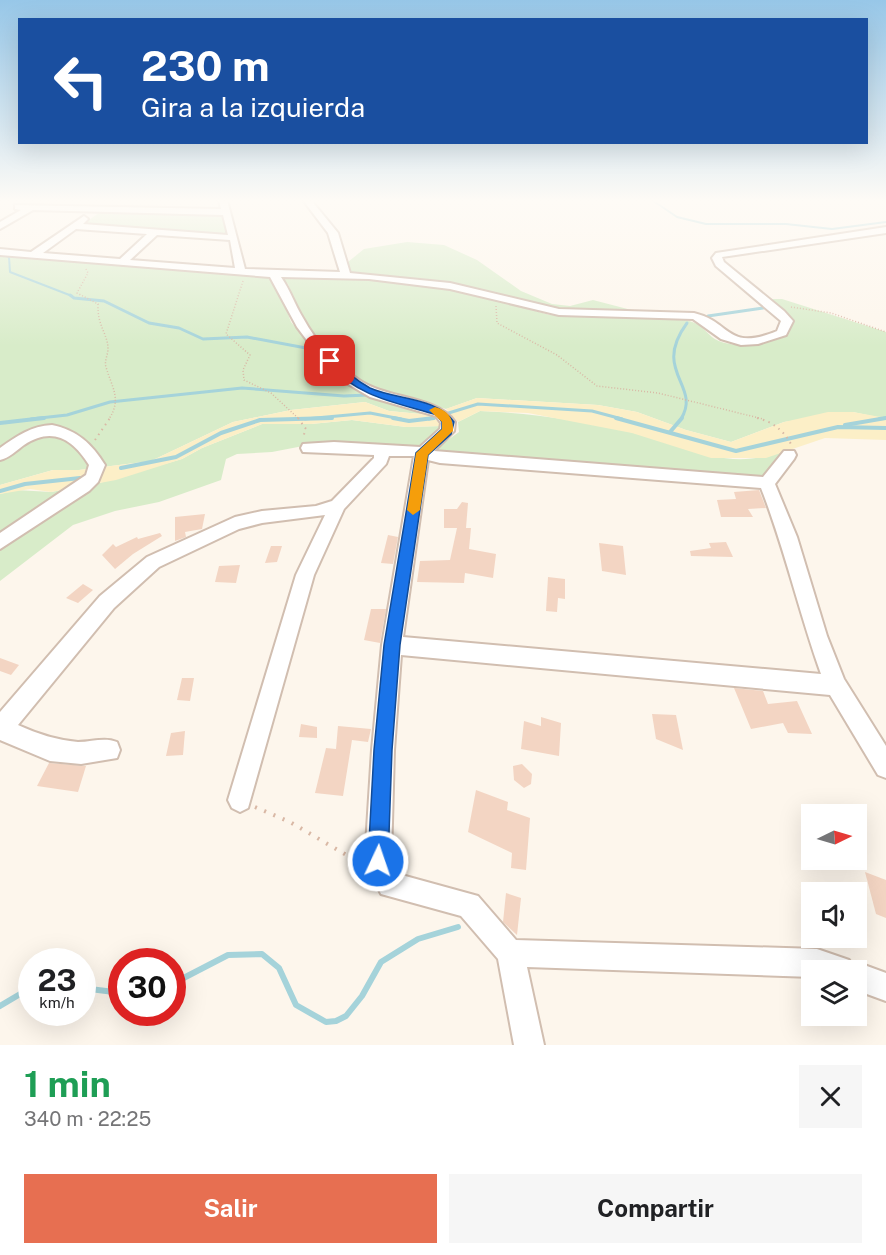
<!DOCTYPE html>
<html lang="es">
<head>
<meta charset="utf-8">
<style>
	:root { --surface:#fff; --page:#f6f6f6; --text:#202124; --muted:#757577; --accent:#e76f51 }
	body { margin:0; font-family:"Public Sans",sans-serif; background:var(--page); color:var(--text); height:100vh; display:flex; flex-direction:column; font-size:22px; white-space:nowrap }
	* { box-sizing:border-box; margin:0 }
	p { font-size:20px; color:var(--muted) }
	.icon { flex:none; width:33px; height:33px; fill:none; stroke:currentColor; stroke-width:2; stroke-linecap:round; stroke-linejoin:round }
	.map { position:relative; height:1045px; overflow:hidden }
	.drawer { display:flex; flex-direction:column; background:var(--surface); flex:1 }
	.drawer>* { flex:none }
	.banner { position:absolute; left:18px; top:18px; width:850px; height:126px; border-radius:0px; box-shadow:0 6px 24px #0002; background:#1a4fa0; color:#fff; overflow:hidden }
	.needle { width:39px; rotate:85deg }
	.fabs { position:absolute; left:801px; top:804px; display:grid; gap:12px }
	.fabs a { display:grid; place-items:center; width:66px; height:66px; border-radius:0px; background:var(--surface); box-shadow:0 6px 24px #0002; font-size:30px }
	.speed { position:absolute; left:18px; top:948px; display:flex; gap:12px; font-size:30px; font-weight:700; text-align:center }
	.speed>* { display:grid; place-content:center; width:78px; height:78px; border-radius:50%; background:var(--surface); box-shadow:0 6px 24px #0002; line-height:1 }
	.speed small { font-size:15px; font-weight:400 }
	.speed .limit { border:9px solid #d22; background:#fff; color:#111 }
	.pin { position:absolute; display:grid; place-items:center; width:51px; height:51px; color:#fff; margin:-26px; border-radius:12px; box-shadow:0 3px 9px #0006 }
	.me { position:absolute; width:66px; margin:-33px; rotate:3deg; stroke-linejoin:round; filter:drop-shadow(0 0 4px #0008) }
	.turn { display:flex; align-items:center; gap:21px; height:126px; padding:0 24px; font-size:27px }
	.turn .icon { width:78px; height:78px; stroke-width:2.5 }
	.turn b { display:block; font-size:42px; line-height:51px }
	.round { display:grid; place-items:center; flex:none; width:63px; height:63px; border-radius:0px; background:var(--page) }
	.headline { display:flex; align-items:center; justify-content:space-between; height:102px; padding:0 24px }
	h1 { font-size:36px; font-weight:700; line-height:45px; color:#1e9e55 }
	.cta { display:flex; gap:12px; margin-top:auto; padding:12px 24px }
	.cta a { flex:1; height:69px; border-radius:0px; background:var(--accent); color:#fff; font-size:24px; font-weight:700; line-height:69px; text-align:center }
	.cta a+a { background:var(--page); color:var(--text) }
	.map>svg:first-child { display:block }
	.green { fill:#d8ecc9 }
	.sand { fill:#fcefc7 }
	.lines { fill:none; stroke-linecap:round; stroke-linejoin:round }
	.stream-far3 { stroke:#a5d3da; stroke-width:2 }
	.stream-far2 { stroke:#a5d3da; stroke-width:3 }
	.stream-far1 { stroke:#a5d3da; stroke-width:4 }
	.stream { stroke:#a5d3da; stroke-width:6 }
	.building { fill:#f3d5c3 }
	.minor-casing { stroke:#d1beb0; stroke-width:4 }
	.path-far2 { stroke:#d9b8a5; stroke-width:1.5; stroke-dasharray:1 2; stroke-linecap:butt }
	.path-far1 { stroke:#d9b8a5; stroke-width:2; stroke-dasharray:1.5 4.5; stroke-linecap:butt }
	.path { stroke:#d9b8a5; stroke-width:4; stroke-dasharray:2 8; stroke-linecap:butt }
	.minor { fill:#fff; fill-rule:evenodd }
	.route { fill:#1a73e8; stroke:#114b97; stroke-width:1.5 }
	.slow { fill:#f59e0b }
</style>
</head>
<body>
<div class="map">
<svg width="886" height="1045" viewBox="0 0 886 1045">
	<rect width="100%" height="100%" fill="#fdf6ec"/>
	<g class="green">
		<path d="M100,212L222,215L229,236L84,224Z"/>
		<path d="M407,242L444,245L477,260L521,291L552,304L570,306L593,300L643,313L559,309L523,303L458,285L351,272L348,262L364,249Z"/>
		<path d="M0,254L268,278L277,285L291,322L336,376L360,392L431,415L389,411L365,402L291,410L233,422L151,461L79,470H53L0,485Z"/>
		<path d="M355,277L465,292L550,315L685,320C700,323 702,328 712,337C729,351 772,344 789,334L791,323L763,299H782L886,332V419L853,412L784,422L731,442L686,430L637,412L598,405L477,398L446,409L375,389L347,373L300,317L288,284L279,278Z"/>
		<path d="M480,411C530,413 580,420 630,432C684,445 723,472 782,452L764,479L448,454L435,449L459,432L458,422Z"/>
		<path d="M352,420L406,427L442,426L420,448L391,444L360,446L329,441L272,452L237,454L226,459L221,480L159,502L115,511L73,525L0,581V549L33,523L96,484L182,459L202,448L262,424H311Z"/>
		<path d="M79,487L5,532L0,531V494L16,490L51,492Z"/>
	</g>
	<g class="sand">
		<path d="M477,398L598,405L637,412L686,430L731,442L784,422L828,412H853L886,418V440L825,438L766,458H711L632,433L528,413L480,411L458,422L446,409Z"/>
		<path d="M365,402L389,411L431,415L442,426L406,427L352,420L311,424H262L202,448L182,459L116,480L51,492L30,489L0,494V485L53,470H79L151,461L233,422L291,410Z"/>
	</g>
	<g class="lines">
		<g class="stream-far3">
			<path d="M652,200L677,217L706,224H786L832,229L886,222"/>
			<path d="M4,255L9,257L10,272L72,296"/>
		</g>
		<g class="stream-far2">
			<path d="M70,295L74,298L104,301L149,323L179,328L203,339L247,337L306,348"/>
			<path d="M708,316L763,308"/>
			<path d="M31,419L67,415L110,402L242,388L344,396L368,395"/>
			<path d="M305,419L370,413L401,419"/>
			<path d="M429,419L478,404L592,411L622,419"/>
			<path d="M681,419C702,385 651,372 687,323"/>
			<path d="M879,419L886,418"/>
		</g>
		<g class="stream-far1">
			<path d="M393,418L409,421L434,418"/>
			<path d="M616,418L736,451L838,427L886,428"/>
			<path d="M0,423L44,418"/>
			<path d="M845,425L886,418"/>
			<path d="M670,432L682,418"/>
			<path d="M121,468L176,457L221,433L260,420L332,418"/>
			<path d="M0,491L25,484L80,478"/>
		</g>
		<g class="stream">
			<path d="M172,984L228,955L262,954L279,968L296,1005L326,1022L336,1021L346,1016L362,996L381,962L418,939L458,927"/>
			<path d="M82,988L122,993"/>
			<path d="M0,1006L32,987"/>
		</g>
	</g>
	<g class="building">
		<path d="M759,490L766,508L748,509L753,517H721L717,500L736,499L734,492Z"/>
		<path d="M462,502L468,503L466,528H471L469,549L496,554L493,578L465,573L464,583L417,582L420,561L450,560L457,528H444V509H457Z"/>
		<path d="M205,514L202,529L185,532L186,537L175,541V517Z"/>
		<path d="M160,533L162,536L133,554L115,569L102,555L113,544L116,547L137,537L138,539Z"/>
		<path d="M388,535L398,537L393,564L381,563Z"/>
		<path d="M726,542L733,557L691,556L690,551L711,548L709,543Z"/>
		<path d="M599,543L623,546L626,575L602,571Z"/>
		<path d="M271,546H282L277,562L265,563Z"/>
		<path d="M240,565L236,583L215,582L219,566Z"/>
		<path d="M548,577L565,579V599L558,598L557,612L546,611Z"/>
		<path d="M83,584L93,590L78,603L66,598Z"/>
		<path d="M371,609H386L380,643L364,640Z"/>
		<path d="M0,658L19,665L11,675L0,671Z"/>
		<path d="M182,678H194L190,701L177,700Z"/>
		<path d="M734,688L763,691L768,704L797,701L812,734L788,733L783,723L751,729Z"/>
		<path d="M652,714L676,715L683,750L656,739Z"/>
		<path d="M541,717L561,723L559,756L521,749L524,721L541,726Z"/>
		<path d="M301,724L317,727V738L299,737Z"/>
		<path d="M338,726L371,729L368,742L352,740L343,796L315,793L326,748L336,749Z"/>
		<path d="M185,731L183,755L166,756L171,733Z"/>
		<path d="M49,763L86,766L78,792L37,786Z"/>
		<path d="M522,764L532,774L531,784L524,788L514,780L513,766Z"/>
		<path d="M476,790L508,802L507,810L530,818L526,870L511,868L512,853L468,832Z"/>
		<path d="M865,872L886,880V918L876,914Z"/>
		<path d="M506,893L521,898L517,935L503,922Z"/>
	</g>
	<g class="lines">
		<g class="minor-casing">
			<g id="minor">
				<path d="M219,200H227L245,269L340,272L328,233L303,200H311L338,233L350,273L450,283L559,309L694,313C732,322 726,352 777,331L781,321L716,266L712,258L716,253L886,227V233L722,257L724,262L784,311L793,321L786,335L758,344L741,345L721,339L693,319L559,315L450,289L369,279L281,277C290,290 295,305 303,318C316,342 337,365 359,380C386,399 438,396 455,422L454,431L434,451L763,477L784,451H794L796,455L794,459L775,484L797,537L827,636L844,679L886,746V778L878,775L830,695L401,655L394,750L391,859L398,874L478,896L516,940L817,949L849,960L851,964L856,962L886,973V1001L856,990V970H812V977L527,967L544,1045H514L498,959L461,916L381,894L365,861L372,750L382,645L414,456H389L386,464L344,509L314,575L248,808L240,812L232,808L228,800L296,575L325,515L262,523L239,529L159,567L114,608L18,725C38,734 56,740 78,742C92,742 104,737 117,742L120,750L117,758L81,764L50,761L0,740V712L100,596L147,557L235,517L262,511L316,506L332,501L374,458V455L303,452L301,448L303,444L334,442L420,447L440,429L441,423L436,416L370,397L343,381L318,355L297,327L270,277L0,255V249L31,252L84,216L88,219L83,224L228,235L223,215L33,210L0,229V222L21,210L15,209V205L221,209ZM76,229L147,234L120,259L43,253ZM157,235L230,240L235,268L130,260ZM428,460L440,463L761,488C785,549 799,613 821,674L403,637Z"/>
				<path d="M52,425C77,430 92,444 105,465L98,482L89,491L0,549V533L86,475L89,465C73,439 52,426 24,445C16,451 9,458 0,460V448C17,436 31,426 52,425Z"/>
			</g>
		</g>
		<g class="path-far2">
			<path d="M86,269L88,273L77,293L98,304C97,326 108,334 108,349C108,355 104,361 106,367C112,388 122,399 109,419"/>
			<path d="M243,281L226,334L250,355L243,370L244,380L271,393L299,419"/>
			<path d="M496,306L497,323L557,355L597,386L658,393L763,419"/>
			<path d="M791,307L831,313L886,332"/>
		</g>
		<g class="path-far1">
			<path d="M298,418L306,429L303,437"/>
			<path d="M757,418C773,422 783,430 791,444"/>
			<path d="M95,440L110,418"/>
		</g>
		<path class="path" d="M255,807L290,822L360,863"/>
		<use href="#minor" class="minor"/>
	</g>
	<linearGradient id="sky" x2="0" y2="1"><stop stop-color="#97c7e8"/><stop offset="0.58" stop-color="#fefbf6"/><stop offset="1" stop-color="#fefbf6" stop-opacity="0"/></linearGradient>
	<rect width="886" height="346" fill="url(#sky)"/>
	<path class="route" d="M327,359H334C345,370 355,380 370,388C396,400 437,397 454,422L451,434L428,455L400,645L392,750L388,861L385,868L378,871L371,868L368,861L374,750L384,645L416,453L442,429V422L437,415C394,402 358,397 327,363Z"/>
	<path class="slow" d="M435,407C447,410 454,418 453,431L428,455L420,510L413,515L407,510L416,453L442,429V422L429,410Z"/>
</svg>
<div class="fabs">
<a><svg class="needle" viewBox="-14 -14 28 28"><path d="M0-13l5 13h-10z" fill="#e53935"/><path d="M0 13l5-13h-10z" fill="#757577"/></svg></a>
<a><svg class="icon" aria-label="sound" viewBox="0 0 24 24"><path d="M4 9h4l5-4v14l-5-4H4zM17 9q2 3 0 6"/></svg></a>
<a><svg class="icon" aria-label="layers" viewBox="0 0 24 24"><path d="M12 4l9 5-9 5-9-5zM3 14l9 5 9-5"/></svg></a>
</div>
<div class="speed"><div>23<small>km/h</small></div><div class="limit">30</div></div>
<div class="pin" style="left:330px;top:361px;background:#d93025"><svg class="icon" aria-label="arrive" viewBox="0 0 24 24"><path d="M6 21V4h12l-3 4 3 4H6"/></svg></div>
<svg class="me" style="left:378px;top:861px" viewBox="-20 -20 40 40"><circle r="17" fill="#1a73e8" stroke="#fff" stroke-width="3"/><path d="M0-11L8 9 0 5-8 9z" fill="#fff"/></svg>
<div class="banner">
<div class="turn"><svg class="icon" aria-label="left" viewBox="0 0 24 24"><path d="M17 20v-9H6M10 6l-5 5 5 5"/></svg><div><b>230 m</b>Gira a la izquierda</div></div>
</div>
</div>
<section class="drawer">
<div class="headline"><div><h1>1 min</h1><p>340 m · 22:25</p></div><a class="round"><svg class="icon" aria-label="close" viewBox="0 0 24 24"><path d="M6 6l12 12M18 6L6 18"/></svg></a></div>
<div class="cta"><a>Salir</a><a>Compartir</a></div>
</section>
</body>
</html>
